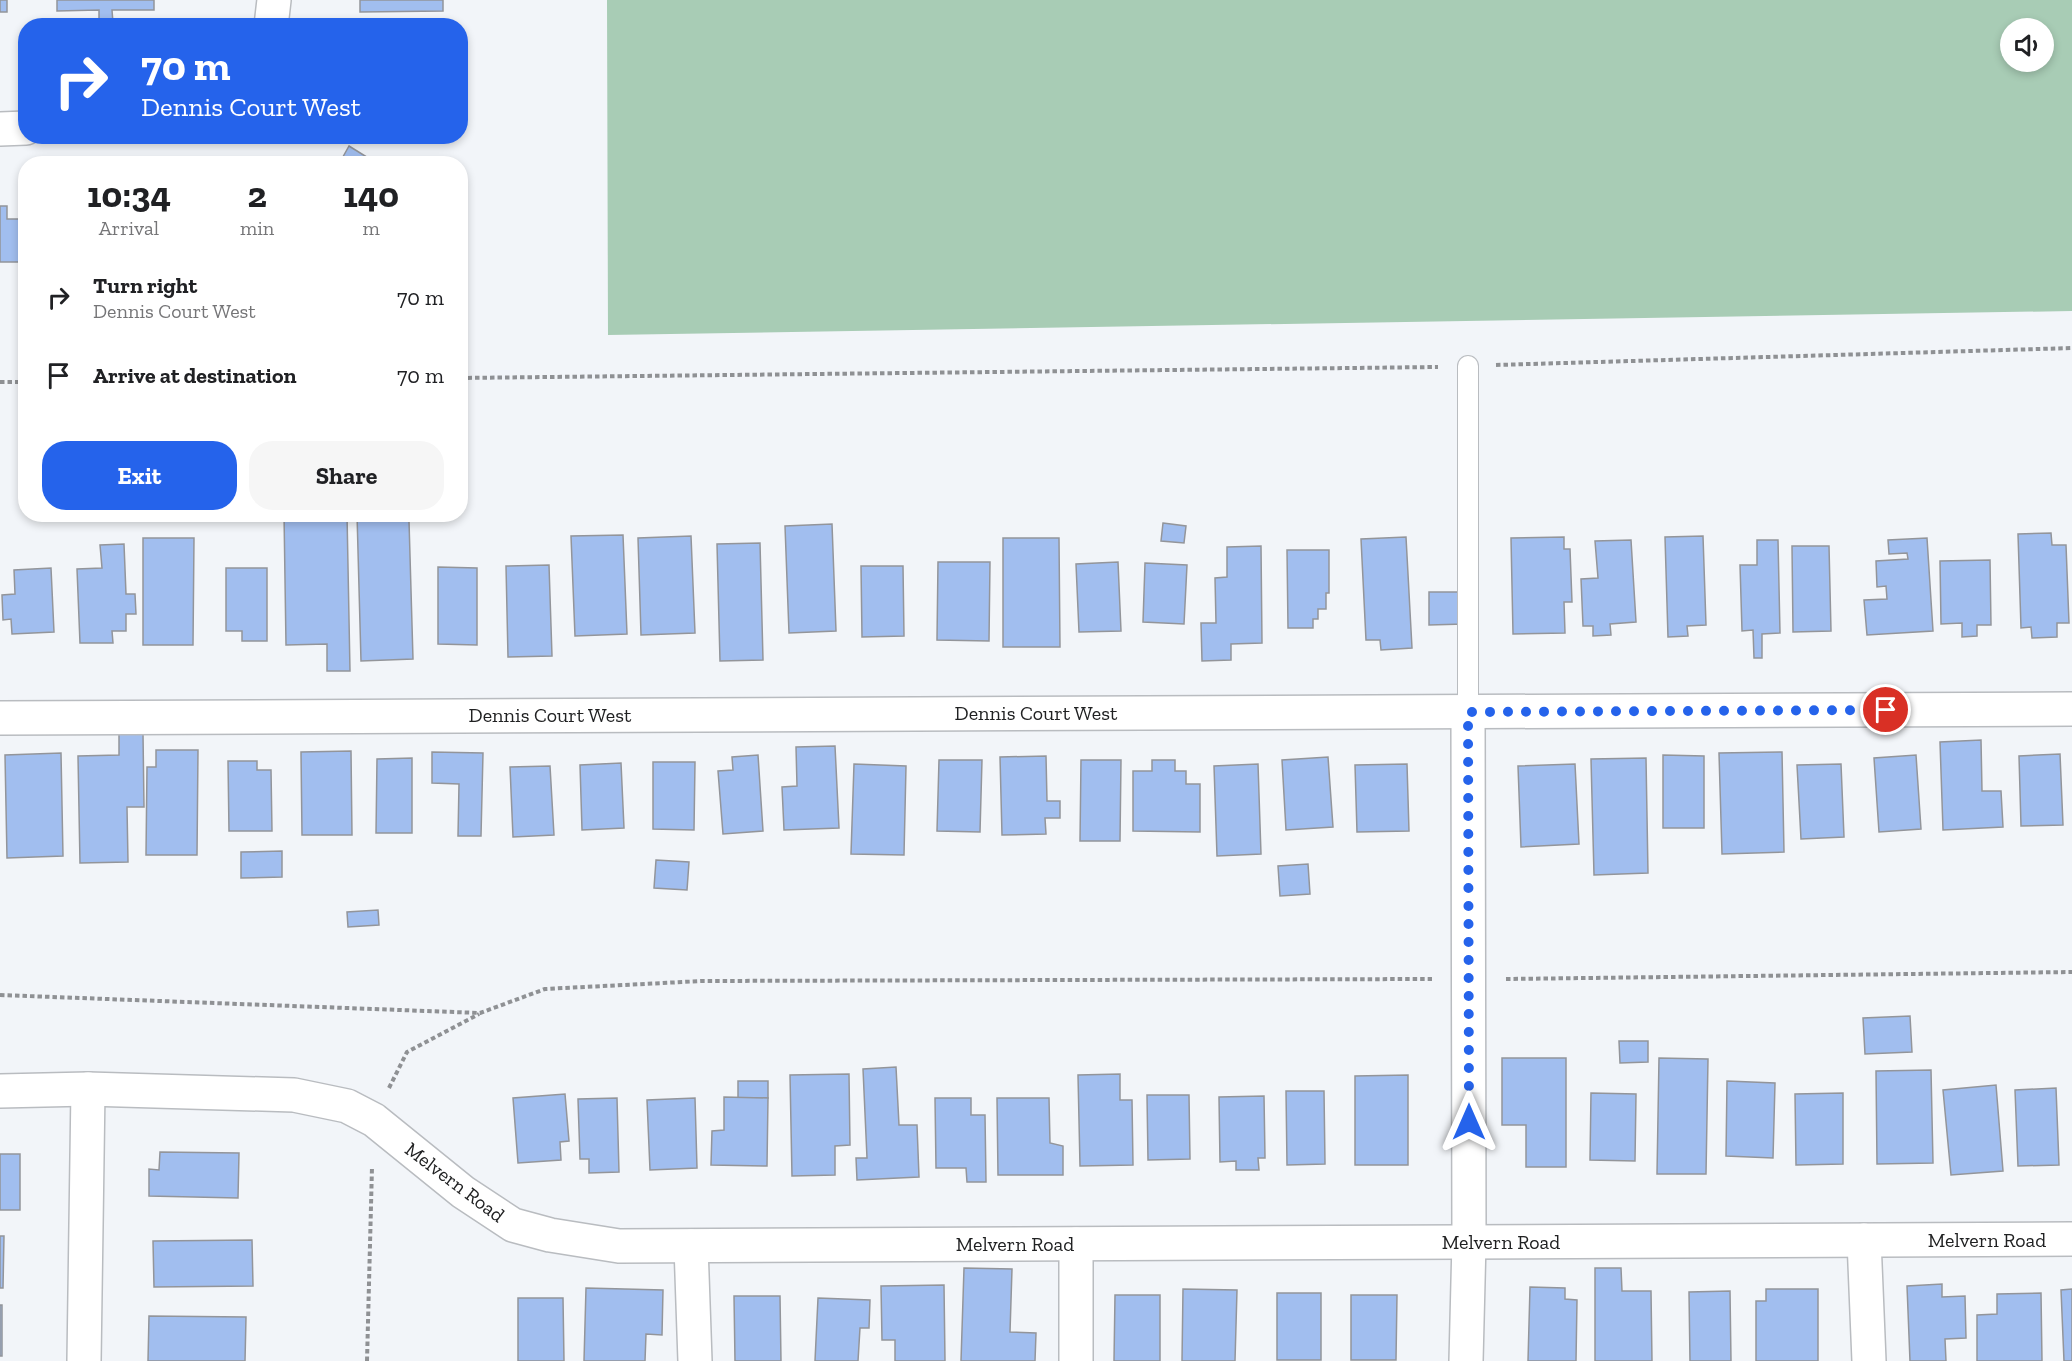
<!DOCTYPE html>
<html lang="en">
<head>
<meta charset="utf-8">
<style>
	:root { --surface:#fff; --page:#f6f6f6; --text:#202124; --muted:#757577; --accent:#2563eb }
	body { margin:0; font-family:"Zilla Slab",serif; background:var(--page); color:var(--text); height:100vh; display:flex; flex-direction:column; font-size:22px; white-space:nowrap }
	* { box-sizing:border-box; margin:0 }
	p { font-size:20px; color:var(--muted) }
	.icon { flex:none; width:33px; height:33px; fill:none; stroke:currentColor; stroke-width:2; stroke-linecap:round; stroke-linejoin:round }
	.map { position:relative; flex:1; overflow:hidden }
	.details { position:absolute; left:18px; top:156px; width:450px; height:366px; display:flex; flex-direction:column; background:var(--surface); border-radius:24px; box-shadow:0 3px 9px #0003 }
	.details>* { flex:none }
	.hud { position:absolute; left:18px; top:18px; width:450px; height:126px; border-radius:24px; box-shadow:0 3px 9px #0003; background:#2563eb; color:#fff; overflow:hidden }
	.buttons { position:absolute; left:2000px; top:18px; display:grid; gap:12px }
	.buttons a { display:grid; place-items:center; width:54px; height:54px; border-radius:50%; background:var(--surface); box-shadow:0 3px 9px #0003; font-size:30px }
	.pin { position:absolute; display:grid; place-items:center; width:51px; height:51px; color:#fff; margin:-26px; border:3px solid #fff; border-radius:50%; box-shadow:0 2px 6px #0007 }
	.me { position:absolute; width:66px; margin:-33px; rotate:0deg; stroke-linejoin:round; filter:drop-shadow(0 0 4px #0008) }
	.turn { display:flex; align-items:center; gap:21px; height:126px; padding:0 24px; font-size:27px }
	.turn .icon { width:78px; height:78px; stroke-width:2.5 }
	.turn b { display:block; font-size:42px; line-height:51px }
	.eta { display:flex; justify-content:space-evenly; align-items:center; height:102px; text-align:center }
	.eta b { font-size:36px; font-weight:800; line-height:42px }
	.cta { display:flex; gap:12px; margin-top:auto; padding:12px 24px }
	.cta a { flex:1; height:69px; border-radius:24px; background:var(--accent); color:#fff; font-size:24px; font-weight:800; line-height:69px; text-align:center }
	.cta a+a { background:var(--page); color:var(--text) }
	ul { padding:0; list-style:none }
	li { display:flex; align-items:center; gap:18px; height:78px; padding:0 24px }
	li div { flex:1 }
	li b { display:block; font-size:22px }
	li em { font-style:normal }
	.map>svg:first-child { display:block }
	.green { fill:#a8ccb5; fill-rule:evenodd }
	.building { fill:#a1beef; stroke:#93959a; stroke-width:1.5 }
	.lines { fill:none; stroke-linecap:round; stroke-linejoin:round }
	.service-casing { stroke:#b9bcc0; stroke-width:22 }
	.minor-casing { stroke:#b9bcc0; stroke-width:36 }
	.path { stroke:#8f9194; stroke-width:4; stroke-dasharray:4.5 3; stroke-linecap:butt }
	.service { stroke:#fff; stroke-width:20 }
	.minor { stroke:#fff; stroke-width:33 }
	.route { stroke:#2563eb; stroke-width:10; stroke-dasharray:0 18 }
	.labels { text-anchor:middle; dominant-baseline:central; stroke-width:5; stroke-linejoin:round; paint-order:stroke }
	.street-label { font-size:20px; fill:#202122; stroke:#fff }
</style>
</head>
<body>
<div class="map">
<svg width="2072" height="1361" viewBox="0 0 2072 1361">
	<rect width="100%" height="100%" fill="#f2f5f9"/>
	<path class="green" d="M607,0H2072V311L608,335ZM2010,28H2043V62H2010Z"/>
	<g class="building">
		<rect x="0" y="0" width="7" height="12"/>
		<path d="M57,0H154V10H112L113,23H99V10L57,11Z"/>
		<path d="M360,0H443V11L360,12Z"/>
		<path d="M349,146L378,164H339Z"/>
		<path d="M0,206H7V219H26V262H0Z"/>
		<path d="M284,514H347L350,671H327V644L286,645Z"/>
		<path d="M357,514H417L418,521H409L413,659L361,661Z"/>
		<path d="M431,514H455V517L432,520Z"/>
		<path d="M1163,523L1186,526L1184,543L1161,541Z"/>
		<path d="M832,524L836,631L789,633L785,526Z"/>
		<path d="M2051,533L2052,545H2066L2069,623H2057V637L2032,638L2031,627L2021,628L2018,534Z"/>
		<path d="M623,535L627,634L575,636L571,536Z"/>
		<path d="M691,536L695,633L641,635L638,538Z"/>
		<path d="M1703,536L1706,625L1687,626L1688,636L1668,637L1665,537Z"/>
		<path d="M1406,537L1412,648L1381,650L1380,640H1366L1361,539Z"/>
		<path d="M1564,537V549H1570L1572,602H1564L1565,633L1513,634L1511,538Z"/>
		<path d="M143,538H194L193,645H143Z"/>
		<path d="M1003,538H1059L1060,647H1003Z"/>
		<path d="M1927,538L1933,631L1867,635L1864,600L1887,599L1886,586L1877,587L1876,561L1908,559L1907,553L1889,554L1888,540Z"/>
		<path d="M1631,540L1636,622L1610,624L1611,635L1593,636V626H1583L1581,579L1598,578L1595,541Z"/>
		<path d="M1757,540H1778L1780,633L1762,634V658H1754L1753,630L1742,631L1740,565H1757Z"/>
		<path d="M760,543L763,660L720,661L717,544Z"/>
		<path d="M124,544L126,594H135L136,614H126V631H112L113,643H80L77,569L102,568L100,545Z"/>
		<path d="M1261,546L1262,643L1231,644V660L1202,661L1201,623H1216L1215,578L1227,577V547Z"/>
		<path d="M1792,546H1829L1831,631L1793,632Z"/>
		<path d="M1287,550H1329V593H1326V609H1318V619H1313V628H1288Z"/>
		<path d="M1990,560L1991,625H1977V636L1962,637V623L1941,624L1940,561Z"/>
		<path d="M938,562H990L989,641L937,640Z"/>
		<path d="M1118,562L1121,631L1079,632L1076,564Z"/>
		<path d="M1145,563L1187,565L1184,624L1143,622Z"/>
		<path d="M549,565L552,656L508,657L506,566Z"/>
		<path d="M861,566H903L904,636L862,637Z"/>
		<path d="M438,567L477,568V645L438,644Z"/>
		<path d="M51,568L54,632L12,634L11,619L3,620L2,595L15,594L14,570Z"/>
		<path d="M226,568H267V641H242V631H226Z"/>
		<path d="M1429,592H1463L1464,624L1429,625Z"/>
		<path d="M119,734H143L144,807H127L128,862L80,863L78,756L119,755Z"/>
		<path d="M1981,740L1982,791H2001L2003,827L1943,830L1940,742Z"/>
		<path d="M835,746L839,828L784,830L782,787L797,786L796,747Z"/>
		<path d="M156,750H198L197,855H146L147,767H156Z"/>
		<path d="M351,751L352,835H302L301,752Z"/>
		<path d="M432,752L483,753L481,836H458L459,784L432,783Z"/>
		<path d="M1782,752L1784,852L1722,854L1719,753Z"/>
		<path d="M61,753L63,856L7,858L5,755Z"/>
		<path d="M2060,754L2063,825L2021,826L2019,756Z"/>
		<path d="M758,755L763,831L723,834L718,771L733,770L732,757Z"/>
		<path d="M1663,755L1704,756V828H1663Z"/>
		<path d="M1916,755L1921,829L1879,832L1874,758Z"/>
		<path d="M1046,756L1047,801H1060V818H1045L1046,834L1002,835L1000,757Z"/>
		<path d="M1328,757L1333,827L1286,830L1282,760Z"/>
		<path d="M412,758V833H376L377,759Z"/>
		<path d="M1646,758L1648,873L1594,875L1591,759Z"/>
		<path d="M939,760H982L980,832L937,831Z"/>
		<path d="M1081,760H1121L1120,841H1080Z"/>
		<path d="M1152,760H1175V771H1186V784H1200V832L1133,831V771H1152Z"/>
		<path d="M228,761H257V770H271L272,831H229Z"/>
		<path d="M653,762H695L694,830L653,829Z"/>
		<path d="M621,763L624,828L582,830L580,765Z"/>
		<path d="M854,764L906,766L904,855L851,854Z"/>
		<path d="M1258,764L1261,854L1217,856L1214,766Z"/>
		<path d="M1407,764L1409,831L1357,832L1355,765Z"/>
		<path d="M1575,764L1579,844L1521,847L1518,766Z"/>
		<path d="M1841,764L1844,837L1801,839L1797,765Z"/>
		<path d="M550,766L554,835L513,837L510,767Z"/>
		<path d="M282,851V877L241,878V852Z"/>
		<path d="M656,860L689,862L687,890L654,888Z"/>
		<path d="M1308,864L1310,894L1280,896L1278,866Z"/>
		<path d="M378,910L379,925L348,927L347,912Z"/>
		<path d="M1910,1016L1912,1052L1865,1054L1863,1018Z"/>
		<path d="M1619,1041H1648V1062L1620,1063Z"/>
		<path d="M1502,1058H1566V1167H1526V1125H1502Z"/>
		<path d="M1659,1058L1708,1059L1706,1174H1657Z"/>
		<path d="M896,1067L899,1125H917L919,1177L857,1180L856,1158H867L863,1069Z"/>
		<path d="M1931,1070L1933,1163L1877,1164L1876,1071Z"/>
		<path d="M849,1074L850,1145L835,1146V1175L792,1176L790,1075Z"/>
		<path d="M1120,1074V1100H1132L1133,1165L1080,1166L1078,1075Z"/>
		<path d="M1408,1075V1165H1355V1076Z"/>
		<rect x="738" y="1081" width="30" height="17"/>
		<path d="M1727,1081L1775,1083L1773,1158L1726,1156Z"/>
		<path d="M1996,1085L2003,1171L1951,1175L1943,1090Z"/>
		<path d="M2056,1088L2059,1165L2018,1166L2015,1090Z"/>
		<path d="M1286,1091H1324L1325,1164L1287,1165Z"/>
		<path d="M1591,1093L1636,1094L1635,1161L1590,1160Z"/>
		<path d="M1843,1093V1164L1796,1165L1795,1094Z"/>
		<path d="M565,1094L569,1141L560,1142L561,1160L518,1163L513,1098Z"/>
		<path d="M1147,1095H1189L1190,1159L1148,1160Z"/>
		<path d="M1264,1096L1265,1158H1258L1259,1170H1236V1161L1220,1162L1219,1097Z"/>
		<path d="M724,1097L768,1098L767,1166L711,1165L712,1131L724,1130Z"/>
		<path d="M617,1098L619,1172L589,1173V1159H580L578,1099Z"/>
		<path d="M695,1098L697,1168L650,1170L647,1100Z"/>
		<path d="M935,1098H971V1115H985L986,1182H967L966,1168H936Z"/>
		<path d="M997,1098H1049L1050,1143L1063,1146V1175H998Z"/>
		<path d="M160,1152L239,1153L238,1198L149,1196V1169L159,1170Z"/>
		<rect x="0" y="1154" width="20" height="56"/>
		<path d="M0,1236H4L3,1288H0Z"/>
		<path d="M252,1240L253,1286L154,1287L153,1241Z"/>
		<path d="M964,1268L1012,1269L1010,1332L1036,1333L1035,1361H961Z"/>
		<path d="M1595,1268H1621L1622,1291H1651L1652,1361H1595Z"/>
		<path d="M1942,1284V1297L1965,1296L1966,1338L1945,1339L1946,1361H1910L1907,1286Z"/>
		<path d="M944,1285L945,1361H895V1340H882L881,1286Z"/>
		<path d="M1530,1287L1565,1288V1299L1577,1300L1576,1361H1528Z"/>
		<path d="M586,1288L663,1290L662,1335L646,1334L645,1361H584Z"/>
		<path d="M1183,1289L1237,1290L1235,1361H1182Z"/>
		<path d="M1766,1289H1818V1361H1756V1301H1766Z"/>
		<path d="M2072,1289V1361H2064L2061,1290Z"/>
		<path d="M1730,1291L1731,1361H1690L1689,1292Z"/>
		<rect x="1277" y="1293" width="44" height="67"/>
		<path d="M2041,1293L2042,1361H1977V1315L1997,1314V1294Z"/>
		<path d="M1115,1295H1160V1361H1114Z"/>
		<path d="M1351,1295H1397L1396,1360H1351Z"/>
		<path d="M734,1296H780L781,1361H735Z"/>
		<path d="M518,1298H563L564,1361H518Z"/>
		<path d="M818,1298L870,1300L869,1328H860L858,1361H815Z"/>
		<rect x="0" y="1305" width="2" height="51"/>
		<path d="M149,1316L246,1317L245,1361H148Z"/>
	</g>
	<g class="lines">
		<g class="service-casing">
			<path id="service" d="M1468,366V712"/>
		</g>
		<g class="minor-casing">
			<g id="minor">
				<path d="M271,26L274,0"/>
				<path d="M0,129L26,128"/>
				<path d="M0,718L2072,709"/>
				<path d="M0,1091L88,1089L294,1095L347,1106L374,1120L463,1192L513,1225L550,1235L619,1246L2072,1239"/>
				<path d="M1864,1240L1869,1361"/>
				<path d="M1076,1244V1361"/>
				<path d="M691,1246L695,1361"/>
				<path d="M84,1361L88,1089"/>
				<path d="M1466,1361L1469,1242L1468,712"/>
			</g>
		</g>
		<g class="path">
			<path d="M1496,365L2072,348"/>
			<path d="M460,378L1438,367"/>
			<path d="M0,382H26"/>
			<path d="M1506,979L2072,972"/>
			<path d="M0,995L480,1013L545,989L702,981L1432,979"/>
			<path d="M389,1088L407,1052L479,1014"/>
			<path d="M367,1361L372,1167"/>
		</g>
		<use href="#service" class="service"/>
		<use href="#minor" class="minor"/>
	</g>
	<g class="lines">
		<path class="route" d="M1469,1122L1468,712L1886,710"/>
	</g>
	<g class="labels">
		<g class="street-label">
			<text x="1036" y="713">Dennis Court West</text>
			<text x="550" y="715">Dennis Court West</text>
			<text transform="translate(455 1182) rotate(37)">Melvern Road</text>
			<text x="1987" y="1240">Melvern Road</text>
			<text x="1501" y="1242">Melvern Road</text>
			<text x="1015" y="1244">Melvern Road</text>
		</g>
	</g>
</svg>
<div class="buttons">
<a><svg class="icon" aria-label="sound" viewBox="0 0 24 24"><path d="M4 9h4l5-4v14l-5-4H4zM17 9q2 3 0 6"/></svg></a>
</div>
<div class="pin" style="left:1886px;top:710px;background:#d93025"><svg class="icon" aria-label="arrive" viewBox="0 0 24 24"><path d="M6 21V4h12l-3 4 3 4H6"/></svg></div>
<svg class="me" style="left:1469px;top:1122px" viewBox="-20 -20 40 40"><path d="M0-17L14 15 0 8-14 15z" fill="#2563eb" stroke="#fff" stroke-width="4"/></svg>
<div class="hud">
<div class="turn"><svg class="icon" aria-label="right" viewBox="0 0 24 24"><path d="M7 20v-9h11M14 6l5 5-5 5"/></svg><div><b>70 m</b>Dennis Court West</div></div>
</div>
<section class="details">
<div class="eta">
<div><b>10:34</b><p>Arrival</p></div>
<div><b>2</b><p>min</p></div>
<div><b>140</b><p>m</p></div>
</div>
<ul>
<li><svg class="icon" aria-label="right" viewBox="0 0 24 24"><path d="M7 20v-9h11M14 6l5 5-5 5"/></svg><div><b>Turn right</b><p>Dennis Court West</p></div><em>70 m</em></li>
<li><svg class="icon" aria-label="arrive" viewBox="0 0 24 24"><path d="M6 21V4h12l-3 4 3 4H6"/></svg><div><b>Arrive at destination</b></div><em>70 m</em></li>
</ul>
<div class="cta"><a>Exit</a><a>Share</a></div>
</section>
</div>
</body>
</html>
